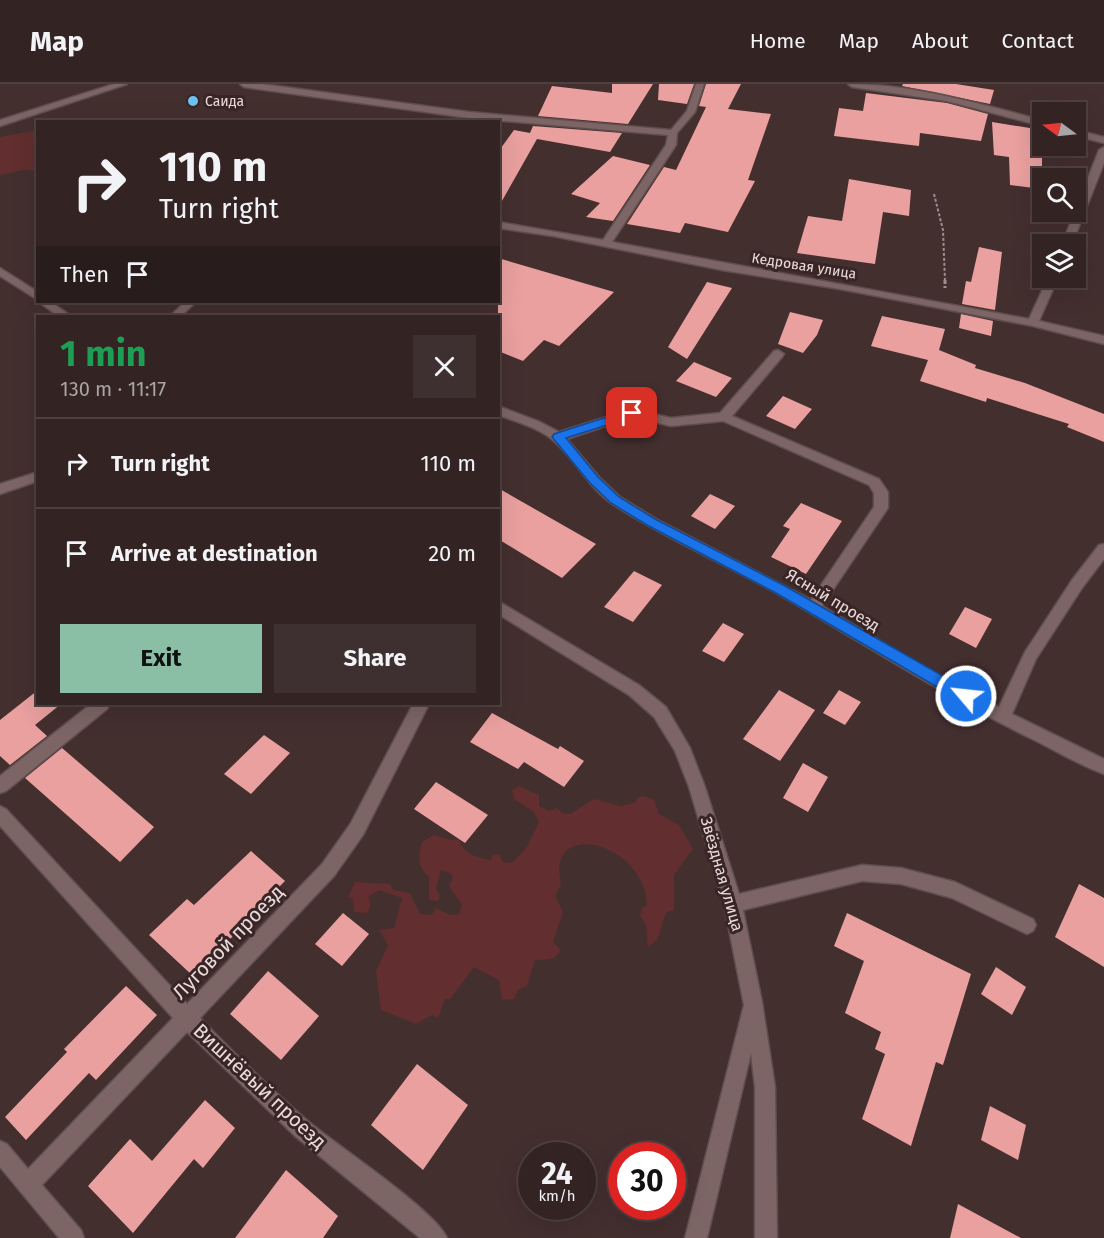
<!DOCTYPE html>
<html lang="en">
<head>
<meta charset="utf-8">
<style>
	:root { --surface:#332323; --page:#3e2f30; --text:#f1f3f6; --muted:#a9a4a6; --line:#4e4041; --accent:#8abfa5 }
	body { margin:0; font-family:"Fira Sans",sans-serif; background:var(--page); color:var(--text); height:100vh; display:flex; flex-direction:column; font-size:22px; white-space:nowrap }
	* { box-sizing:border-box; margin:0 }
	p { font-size:20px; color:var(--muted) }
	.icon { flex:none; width:33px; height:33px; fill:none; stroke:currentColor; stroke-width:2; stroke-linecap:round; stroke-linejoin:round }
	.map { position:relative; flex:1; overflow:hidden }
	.drawer { position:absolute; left:36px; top:231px; width:464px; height:390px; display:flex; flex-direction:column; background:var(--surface); border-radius:0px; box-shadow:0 6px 24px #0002,0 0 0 2px var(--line) }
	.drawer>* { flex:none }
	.top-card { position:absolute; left:36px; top:36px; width:464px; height:183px; border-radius:0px; box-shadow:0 6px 24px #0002,0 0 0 2px var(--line); background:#332323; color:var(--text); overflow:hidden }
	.needle { width:39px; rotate:285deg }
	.buttons { position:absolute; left:1032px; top:18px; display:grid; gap:12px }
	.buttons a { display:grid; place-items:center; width:54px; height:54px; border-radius:0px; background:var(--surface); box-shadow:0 6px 24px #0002,0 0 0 2px var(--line); font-size:30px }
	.speed { position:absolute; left:518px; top:1058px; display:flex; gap:12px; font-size:30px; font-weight:700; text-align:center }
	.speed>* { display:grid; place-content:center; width:78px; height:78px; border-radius:50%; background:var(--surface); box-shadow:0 6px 24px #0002,0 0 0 2px var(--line); line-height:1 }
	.speed small { font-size:15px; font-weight:400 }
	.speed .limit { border:9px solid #d22; background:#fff; color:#111 }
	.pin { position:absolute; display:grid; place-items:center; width:51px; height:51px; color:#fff; margin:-26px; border-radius:12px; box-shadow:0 3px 9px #0006 }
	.me { position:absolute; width:66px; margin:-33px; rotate:298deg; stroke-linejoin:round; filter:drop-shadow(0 0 4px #0008) }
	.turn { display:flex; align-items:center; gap:21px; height:126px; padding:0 24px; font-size:27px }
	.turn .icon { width:78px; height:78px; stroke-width:2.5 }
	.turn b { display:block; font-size:42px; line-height:51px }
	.then { display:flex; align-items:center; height:57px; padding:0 24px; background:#0003; gap:12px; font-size:22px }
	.round { display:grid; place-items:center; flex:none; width:63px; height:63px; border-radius:0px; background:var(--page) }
	.headline { display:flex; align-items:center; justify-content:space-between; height:102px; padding:0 24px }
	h1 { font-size:36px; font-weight:700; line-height:45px; color:#1e9e55 }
	.button { display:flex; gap:12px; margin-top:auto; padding:12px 24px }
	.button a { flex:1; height:69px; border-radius:0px; background:var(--accent); color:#111; font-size:24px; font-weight:700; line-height:69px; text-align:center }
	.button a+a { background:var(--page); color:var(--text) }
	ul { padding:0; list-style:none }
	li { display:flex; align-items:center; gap:18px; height:90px; padding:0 24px; border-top:2px solid var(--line) }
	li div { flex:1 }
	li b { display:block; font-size:22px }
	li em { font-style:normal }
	header { display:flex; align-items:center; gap:36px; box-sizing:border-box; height:84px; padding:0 30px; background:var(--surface); border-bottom:2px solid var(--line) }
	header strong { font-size:28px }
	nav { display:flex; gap:33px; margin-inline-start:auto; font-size:21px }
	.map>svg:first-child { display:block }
	.green { fill:#622e2f }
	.building { fill:#e9a09f }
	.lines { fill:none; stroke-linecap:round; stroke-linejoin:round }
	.minor-casing { stroke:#5f4e4e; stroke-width:3 }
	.path-far1 { stroke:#9f8e8e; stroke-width:2; stroke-dasharray:3 2; stroke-linecap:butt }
	.path { stroke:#9f8e8e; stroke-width:3; stroke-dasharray:4 2; stroke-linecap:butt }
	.minor { fill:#7c6564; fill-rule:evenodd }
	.route { fill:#1a73e8; stroke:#114b97; stroke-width:1.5 }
	.poi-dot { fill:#6cc3f2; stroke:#392525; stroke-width:2 }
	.labels { text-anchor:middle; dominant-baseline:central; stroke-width:6; stroke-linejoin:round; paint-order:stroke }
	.far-poi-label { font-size:14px; fill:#e9dbdb; stroke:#392525; text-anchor:start }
	.far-street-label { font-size:14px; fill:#e9dbdb; stroke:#392525 }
	.street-label { font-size:16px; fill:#e9dbdb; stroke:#392525 }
	.near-street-label { font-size:20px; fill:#e9dbdb; stroke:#392525 }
</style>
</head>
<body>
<header>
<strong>Map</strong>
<nav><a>Home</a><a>Map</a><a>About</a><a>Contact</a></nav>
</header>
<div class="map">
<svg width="1104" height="1154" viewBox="0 0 1104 1154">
	<rect width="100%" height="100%" fill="#442f2f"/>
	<g class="green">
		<path d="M37,46V87L23,86L0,91V53Z"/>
		<path d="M519,702L539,711V722L549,727L557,724L562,729L570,730L594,715L621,722L635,719L638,713L644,712L654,716L659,730L679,741L693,765L674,791V826L666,829L657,856L648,863L646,842L640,831L642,824L647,821C645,758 545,733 561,800L555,812L563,828L553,858L560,865C557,878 545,875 535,876L527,902L518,906L514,915L502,916L499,896L474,883L450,915H445L438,934L432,931L416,940L381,926L376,887L388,861L379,846L394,844L402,814L379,806L368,813L371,822L367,829L354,828L353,815L348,813L355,798L390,800L393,806L410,809L420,830L432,831L436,824L450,831L459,830L462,821L449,802L453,794L450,789L441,786L436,805L440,812L438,817L429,816V793C417,782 418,772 422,758L434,751L451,756L458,755C465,771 476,773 491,776L492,771L499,770L503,778L512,779L527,763L539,738L534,728L514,715L512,706Z"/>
	</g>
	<g class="building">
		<path d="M612,0H653L628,40L538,32L552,2L612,9Z"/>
		<path d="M659,0H694L687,20L658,16Z"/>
		<path d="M706,0H741L728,25L771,30L748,96L755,97L728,148L685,139L680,149L627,140L664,83L676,86L706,23L699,22Z"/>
		<path d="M903,0H956L994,6L990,20L902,2Z"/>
		<path d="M866,9L947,19L988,30L981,57L920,49L919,62L834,52L839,24L863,27Z"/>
		<path d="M992,38L1042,46V105L1010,101L1009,73L994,71Z"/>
		<path d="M533,42L622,49L610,68L537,55L498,124V68L514,46L530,49Z"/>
		<path d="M613,72L650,81L613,137L586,133L600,119L571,110Z"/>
		<path d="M849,95L911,106L909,132L883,128L875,180L797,169L808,132L842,137Z"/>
		<path d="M979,163L1002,168L995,226L962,220L966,197L971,198Z"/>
		<path d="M498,174L614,208L559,262L544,256L523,277L498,267V239L502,235L498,233Z"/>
		<path d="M707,198L732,204L687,275L668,263Z"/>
		<path d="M790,228L823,236L817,251L803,269L778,260Z"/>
		<path d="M961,230L993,237L991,252L959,244Z"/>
		<path d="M882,232L945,245L939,266L976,281L975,284L1025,299L1104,330V358L1067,343L1069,340L987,314L986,318L920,297L928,276L871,262Z"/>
		<path d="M694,278L732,294L716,313L676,297Z"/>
		<path d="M783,312L812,325L795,345L766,332Z"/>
		<path d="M498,404L596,460L562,494L498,455Z"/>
		<path d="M710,410L735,422L715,445L691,432Z"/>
		<path d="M801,419L842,437L806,490L771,473L790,445L783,442Z"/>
		<path d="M634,487L662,501L633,538L604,523Z"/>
		<path d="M965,523L992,535L976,564L949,550Z"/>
		<path d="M723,539L744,550L724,578L702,567Z"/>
		<path d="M38,606V620H61L35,641L47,652L10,681L0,672V636Z"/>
		<path d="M779,606L815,626L780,677L743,655Z"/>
		<path d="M839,606L861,618L845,641L823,629Z"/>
		<path d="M492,629L558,665L560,662L584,677L564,703L524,678L518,685L470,658Z"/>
		<path d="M264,651L290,669L251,710L224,690Z"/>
		<path d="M62,664L154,743L120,778L25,694Z"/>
		<path d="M803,679L828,693L808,728L783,714Z"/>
		<path d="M436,698L488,731L465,759L414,725Z"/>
		<path d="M251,767L285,797L261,821L268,827L250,845L245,840L193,892L149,851L187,815L194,821Z"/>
		<path d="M1079,800L1104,814V883L1055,853Z"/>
		<path d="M343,829L369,850L342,882L315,860Z"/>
		<path d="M847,829L971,890L943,981L936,978L911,1062L862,1035L885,970L875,965L881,948L845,929L864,877L834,862Z"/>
		<path d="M996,883L1026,903L1012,931L981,910Z"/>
		<path d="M268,887L319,932L281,976L230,930Z"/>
		<path d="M126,902L157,931L96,996L89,989L26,1056L5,1033L67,968L64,965Z"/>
		<path d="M417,980L468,1021L423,1086L371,1041Z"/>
		<path d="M205,1016L235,1044L203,1084L194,1075L133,1149L88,1102L130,1055L152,1077Z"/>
		<path d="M990,1022L1026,1041L1018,1076L981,1056Z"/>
		<path d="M286,1086L338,1132L323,1154H235Z"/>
		<path d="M958,1120L1021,1154H950Z"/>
	</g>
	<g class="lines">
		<g class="minor-casing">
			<g id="minor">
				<path d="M114,0H127L0,42V36Z"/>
				<path d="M240,0H262L469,28L671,46L687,27L696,0H704L695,28L677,49L676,61L612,158L1029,235L1048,194H1058L1039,237L1104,252V260L1033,242L840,205L722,186L553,152L498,144V138L603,156L666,61L668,51L469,34L244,3Z"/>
				<path d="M848,0C914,0 979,20 1042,36V42L947,17L852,3Z"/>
				<path d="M1076,46L1104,53V59L1076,52Z"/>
				<path d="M1104,63V79L1072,160H1062L1099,66Z"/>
				<path d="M0,184L38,208V216L0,192Z"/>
				<path d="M39,218H51L71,232H58Z"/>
				<path d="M185,218H196L181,232H170Z"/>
				<path d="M778,266L784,270L782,273L732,332L879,395L888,408V424L822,522L915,578L999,623L1025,568L1072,496L1099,461L1104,460V475L1082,504L1036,575L1012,630L1104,675V690C1079,681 1055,666 1030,654C943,611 861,558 778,510C724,479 666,455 614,421C589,405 577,377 555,358C540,344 517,338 498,331V322L540,338L559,348L632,325L671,334L720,329L774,267ZM632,333L671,342L723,337L869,401L874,409V423L811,516L656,435L620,413L599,393L567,355Z"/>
				<path d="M38,388V397L0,410V400Z"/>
				<path d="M498,517L639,601L666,623L690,664L705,703L739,810L862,781L901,784L955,798L1033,835L1036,841L1033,847L1027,850L952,814L901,800L862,797L743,826L762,918L775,1003L777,1154H755V1003L751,969L707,1154H685L744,921L724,820L689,703L675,667L654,633L629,611L498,530Z"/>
				<path d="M91,620H110L107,625L6,707L0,709V692Z"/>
				<path d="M413,620H429L363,751L334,792L200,934C235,970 271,1006 310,1039C338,1062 436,1127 447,1154H420L295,1052L187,948L42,1101L81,1146L84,1154H59L0,1083V1057L7,1060L28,1085L173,934L0,742V722L6,725L187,920L322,780L351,739Z"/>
			</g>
		</g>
		<path class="path-far1" d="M934,110L943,146L945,197"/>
		<path class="path" d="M945,196V204"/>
		<use href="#minor" class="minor"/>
	</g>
	<path class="route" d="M632,325L637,329L636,332L566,354L598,393L619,413L655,435L785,502L971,608L973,612L971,617H961L776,509L647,441L611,419L590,399L552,353L554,350Z"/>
	<circle class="poi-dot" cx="193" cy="17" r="6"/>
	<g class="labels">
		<g class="far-poi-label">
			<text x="205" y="17">Саида</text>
		</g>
		<g class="far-street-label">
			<text transform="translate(804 182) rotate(9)">Кедровая улица</text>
		</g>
		<g class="street-label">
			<text transform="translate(833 516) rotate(31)">Ясный проезд</text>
			<text transform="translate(722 790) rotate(74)">Звёздная улица</text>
		</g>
		<g class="near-street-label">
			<text transform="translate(228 858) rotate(-46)">Луговой проезд</text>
			<text transform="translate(260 1002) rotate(43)">Вишнёвый проезд</text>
		</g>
	</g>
</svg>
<div class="buttons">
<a><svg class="needle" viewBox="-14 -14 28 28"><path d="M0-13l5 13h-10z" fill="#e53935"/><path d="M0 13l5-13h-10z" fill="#a9a4a6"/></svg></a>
<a><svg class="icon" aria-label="search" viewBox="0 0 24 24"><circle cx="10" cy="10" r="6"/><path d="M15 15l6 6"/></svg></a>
<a><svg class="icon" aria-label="layers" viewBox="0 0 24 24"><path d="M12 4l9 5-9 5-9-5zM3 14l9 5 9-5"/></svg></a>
</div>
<div class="speed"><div>24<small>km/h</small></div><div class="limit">30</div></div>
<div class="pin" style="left:632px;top:329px;background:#d93025"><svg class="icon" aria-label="arrive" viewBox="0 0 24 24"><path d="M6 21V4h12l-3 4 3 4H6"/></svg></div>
<svg class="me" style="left:966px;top:612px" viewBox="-20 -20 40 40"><circle r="17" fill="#1a73e8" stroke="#fff" stroke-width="3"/><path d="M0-11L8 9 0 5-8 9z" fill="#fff"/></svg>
<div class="top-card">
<div class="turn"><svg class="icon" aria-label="right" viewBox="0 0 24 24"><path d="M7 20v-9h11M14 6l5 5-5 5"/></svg><div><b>110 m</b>Turn right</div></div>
<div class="then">Then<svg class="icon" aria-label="arrive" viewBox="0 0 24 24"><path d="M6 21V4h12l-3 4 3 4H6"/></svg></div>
</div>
<section class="drawer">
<div class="headline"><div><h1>1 min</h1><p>130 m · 11:17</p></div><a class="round"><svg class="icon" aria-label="close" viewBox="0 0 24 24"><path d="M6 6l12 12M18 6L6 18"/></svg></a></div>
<ul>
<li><svg class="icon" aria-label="right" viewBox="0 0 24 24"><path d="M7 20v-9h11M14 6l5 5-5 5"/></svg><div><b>Turn right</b></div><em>110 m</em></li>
<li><svg class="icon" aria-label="arrive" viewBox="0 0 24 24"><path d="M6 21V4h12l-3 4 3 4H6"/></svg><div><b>Arrive at destination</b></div><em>20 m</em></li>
</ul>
<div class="button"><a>Exit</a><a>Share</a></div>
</section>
</div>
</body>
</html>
